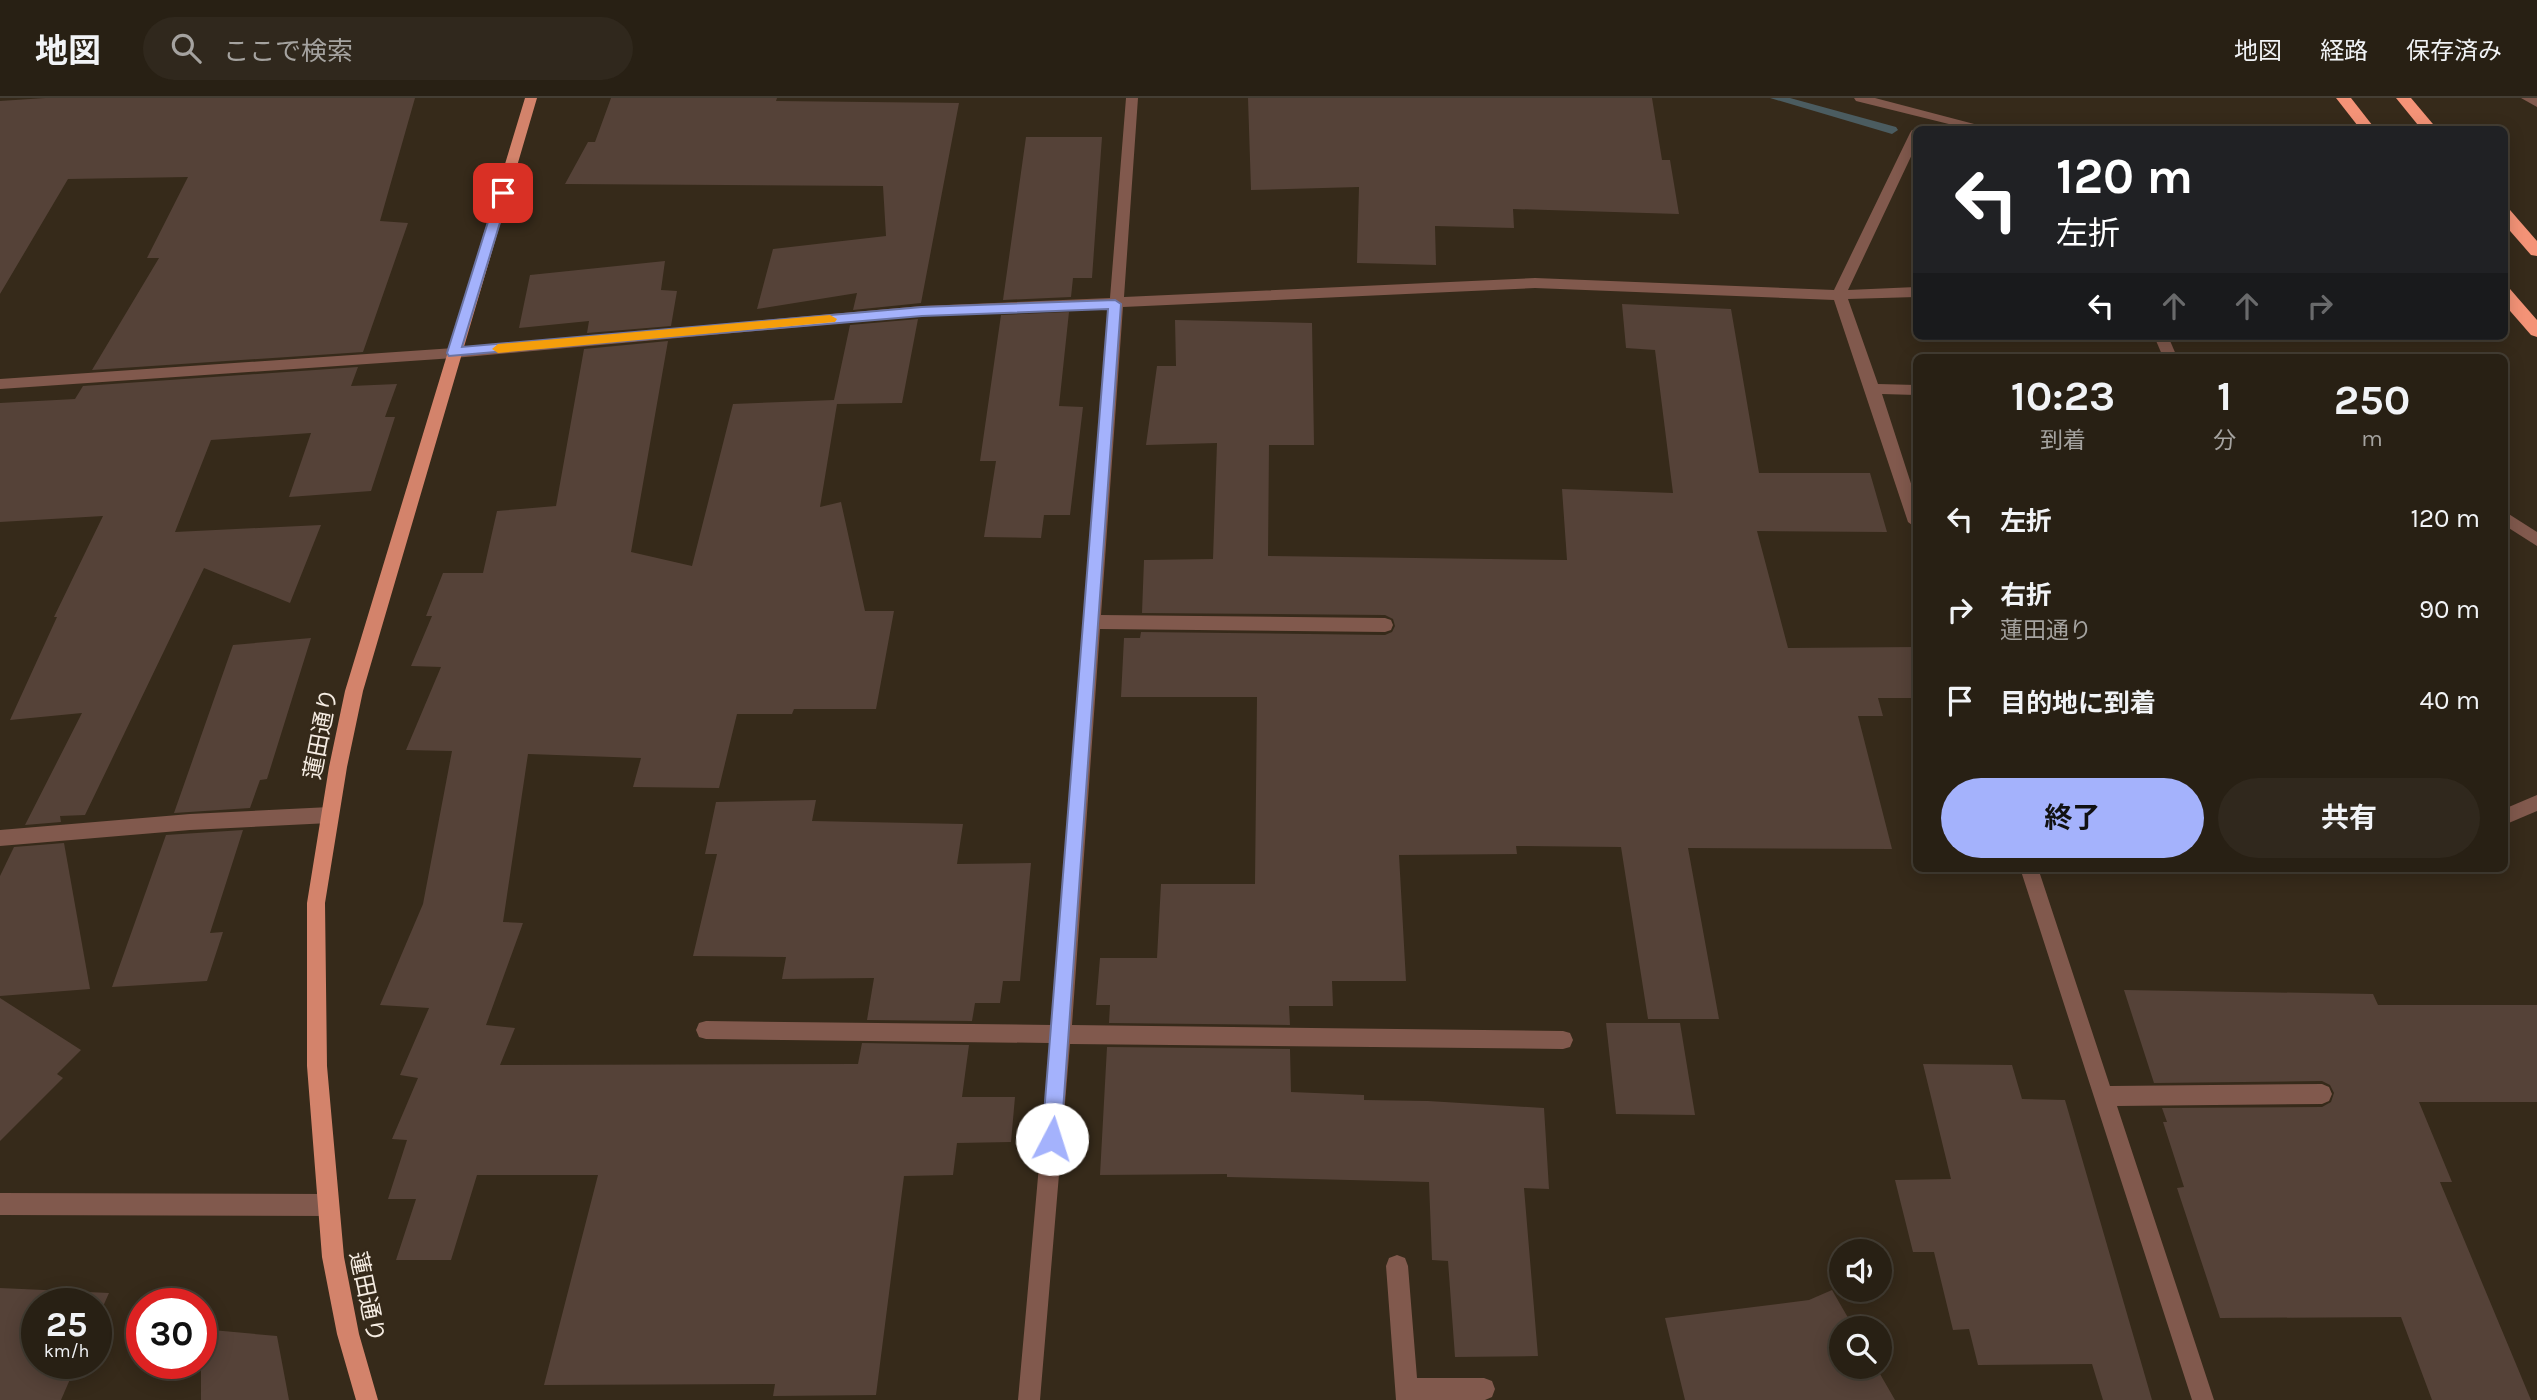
<!DOCTYPE html>
<html lang="ja">
<head>
<meta charset="utf-8">
<style>
	:root { --surface:#282014; --page:#30281d; --text:#f1f3f6; --muted:#a5a3a0; --line:#443e34; --accent:#a4b2fc }
	body { margin:0; font-family:Karla,"Noto Sans JP",sans-serif; background:var(--page); color:var(--text); height:100vh; display:flex; flex-direction:column; font-size:26px; white-space:nowrap }
	* { box-sizing:border-box; margin:0 }
	p { font-size:23px; color:var(--muted) }
	.icon { flex:none; width:38px; height:38px; fill:none; stroke:currentColor; stroke-width:2; stroke-linecap:round; stroke-linejoin:round }
	.map { position:relative; flex:1; overflow:hidden }
	.drawer { position:absolute; left:1913px; top:256px; width:595px; height:518px; display:flex; flex-direction:column; background:var(--surface); border-radius:10px; box-shadow:0 4px 18px #0003,0 0 0 2px var(--line) }
	.drawer>* { flex:none }
	.guide { position:absolute; left:1913px; top:28px; width:595px; height:214px; border-radius:10px; box-shadow:0 4px 18px #0003,0 0 0 2px var(--line); background:#202124; color:#fff; overflow:hidden }
	.controls { position:absolute; left:1829px; top:1141px; display:grid; gap:14px }
	.controls a { display:grid; place-items:center; width:63px; height:63px; border-radius:50%; background:var(--surface); box-shadow:0 4px 18px #0003,0 0 0 2px var(--line); font-size:35px }
	.speed { position:absolute; left:21px; top:1190px; display:flex; gap:14px; font-size:35px; font-weight:700; text-align:center }
	.speed>* { display:grid; place-content:center; width:91px; height:91px; border-radius:50%; background:var(--surface); box-shadow:0 4px 18px #0003,0 0 0 2px var(--line); line-height:1 }
	.speed small { font-size:18px; font-weight:400 }
	.speed .limit { border:10px solid #d22; background:#fff; color:#111 }
	.pin { position:absolute; display:grid; place-items:center; width:60px; height:60px; color:#fff; margin:-30px; border-radius:14px; box-shadow:0 4px 10px #0006 }
	.me { position:absolute; width:77px; margin:-38px; rotate:5deg; stroke-linejoin:round; filter:drop-shadow(0 0 5px #0008) }
	.turn { display:flex; align-items:center; gap:24px; height:147px; padding:0 28px; font-size:32px }
	.turn .icon { width:91px; height:91px; stroke-width:2.5 }
	.turn b { display:block; font-size:49px; line-height:60px }
	.lanes { display:flex; align-items:center; height:66px; padding:0 28px; background:#0003; justify-content:center; gap:35px; direction:ltr }
	.lanes .off { opacity:.35 }
	.eta { display:flex; justify-content:space-evenly; align-items:center; height:119px; text-align:center }
	.eta b { font-size:42px; font-weight:700; line-height:49px }
	.action { display:flex; gap:14px; margin-top:auto; padding:14px 28px }
	.action a { flex:1; height:80px; border-radius:42px; background:var(--accent); color:#111; font-size:28px; font-weight:700; line-height:80px; text-align:center }
	.action a+a { background:var(--page); color:var(--text) }
	ul { padding:0; list-style:none }
	li { display:flex; align-items:center; gap:21px; height:91px; padding:0 28px }
	li div { flex:1 }
	li b { display:block; font-size:26px }
	li em { font-style:normal }
	header { display:flex; align-items:center; gap:42px; box-sizing:border-box; height:98px; padding:0 35px; background:var(--surface); border-bottom:2px solid var(--line) }
	header strong { font-size:33px }
	nav { display:flex; gap:38px; margin-inline-start:auto; font-size:24px }
	.search { width:490px; height:63px; background:var(--page); display:flex; align-items:center; gap:18px; box-sizing:border-box; padding:0 24px; border-radius:38px; color:var(--muted); font-size:26px }
	.map>svg:first-child { display:block }
	.lines { fill:none; stroke-linecap:round; stroke-linejoin:round }
	.stream { fill:#4b5c60; fill-rule:evenodd }
	.building { fill:#554238 }
	.minor { fill:#81594d; fill-rule:evenodd }
	.major { fill:#d3836b; fill-rule:evenodd }
	.highway { fill:#f49377; fill-rule:evenodd }
	.route { fill:#a4b2fc; stroke:#6b74a4; stroke-width:2 }
	.slow { fill:#f59e0b }
	.labels { text-anchor:middle; dominant-baseline:central; stroke-width:5; stroke-linejoin:round; paint-order:stroke }
	.street-label { font-size:23px; fill:#f5ece2; stroke:#362a1a }
</style>
</head>
<body>
<header>
<strong>地図</strong>
<div class="search"><svg class="icon" aria-label="search" viewBox="0 0 24 24"><circle cx="10" cy="10" r="6"/><path d="M15 15l6 6"/></svg>ここで検索</div>
<nav><a>地図</a><a>経路</a><a>保存済み</a></nav>
</header>
<div class="map">
<svg width="2537" height="1302" viewBox="0 0 2537 1302">
	<rect width="100%" height="100%" fill="#362a1a"/>
	<g class="lines">
		<path class="stream" d="M1770,0H1790L1896,29L1898,32L1892,36Z"/>
	</g>
	<g class="building">
		<path d="M45,0H415L380,123L408,125L363,254L92,272L159,160H147L188,79L68,81L0,196V3Z"/>
		<path d="M611,0H777L776,3L959,5L921,205L853,212L857,195L757,211L773,151L886,138L883,88L565,86L588,44H595Z"/>
		<path d="M1248,0H1652L1662,62H1670L1679,116L1513,111L1514,130L1435,128L1436,167L1357,165L1359,89L1251,92Z"/>
		<path d="M1026,39H1102L1092,180H1073L1071,199L1003,202Z"/>
		<path d="M665,163L661,192L677,193L671,228L587,235L589,223L519,230L530,177Z"/>
		<path d="M1622,206L1731,211L1759,375H1870L1887,434L1757,433L1788,550L1916,549V600H1878L1883,618H1858L1892,751L1688,750L1719,921H1648L1621,749L1516,748L1517,756L1399,757L1406,883H1332L1333,908H1289L1290,927L1109,925L1110,907H1096L1100,860H1157L1161,786H1255L1257,599H1121L1124,540H1140L1141,534L1385,537L1392,534L1395,528L1393,521L1385,517L1142,515L1144,462L1213,461L1217,345L1146,347L1157,268H1176L1175,222L1312,225L1314,347H1269L1268,458L1567,462L1562,391L1673,395L1655,252L1626,250Z"/>
		<path d="M1069,214L1059,308L1083,309L1070,417H1044L1041,440L984,439L996,363H980L1001,217Z"/>
		<path d="M918,221L902,305L837,306L820,409L841,404L865,513H894L876,611H794L792,616H737L719,690L633,689L641,660L528,656L503,824L523,825L486,927L515,930L500,967L858,966L862,945L969,947L962,999H1015L1011,1044L957,1045L953,1077L904,1078L876,1297L773,1298L775,1286L544,1287L598,1077H477L451,1162H396L416,1101H388L407,1042L392,1041L418,980L400,977L429,910L380,907L423,806L452,653L406,652L441,569L411,568L432,518H426L443,475H483L497,413L556,408L584,251L668,243L631,454L692,468L733,306L834,302L850,227Z"/>
		<path d="M358,269L351,288L397,286L385,319H395L371,393L289,399L311,335L211,342L175,434L321,427L290,505L204,470L85,717L60,718L61,724L25,727L82,615L10,622L57,519H54L103,418L0,424V305L75,301L83,288Z"/>
		<path d="M311,540L267,681L260,682L250,710L174,715L233,547Z"/>
		<path d="M816,702L812,723L963,726L957,766L1031,765L1020,883H1003L1000,905H975L972,923L867,922L874,880L782,881L786,859L693,858L717,756H705L716,704Z"/>
		<path d="M243,732L210,835L223,834L207,883L112,889L166,737Z"/>
		<path d="M64,745L90,891L0,898V778L14,749Z"/>
		<path d="M2124,892L2373,896L2378,907H2537V1004H2419L2452,1084H2440L2531,1302H2432L2401,1219L2220,1220L2177,1090L2184,1089L2163,1024H2167L2162,1010L2322,1009L2331,1004L2334,995L2330,987L2322,983L2154,985Z"/>
		<path d="M0,900L81,952L57,976L63,980L0,1043Z"/>
		<path d="M1606,925H1680L1695,1017L1616,1016Z"/>
		<path d="M1107,949L1290,951L1291,994L1364,997V1002L1428,1003L1544,1010L1549,1091L1524,1090L1538,1258L1455,1259L1448,1163L1432,1162L1429,1084L1227,1079V1076L1100,1077Z"/>
		<path d="M1923,966L2012,967L2022,1001L2065,1002L2152,1302H2103L2092,1266L1978,1267L1969,1231L1953,1232L1934,1154H1913L1895,1082L1951,1081Z"/>
		<path d="M0,1190L109,1195L96,1224V1206H37V1265H77L61,1302H0Z"/>
		<path d="M1832,1192L1854,1230H1841V1269H1876L1895,1302H1685L1665,1220L1809,1202Z"/>
		<path d="M201,1231L277,1238L289,1302H201Z"/>
	</g>
	<g class="lines">
		<g class="minor">
			<path d="M1126,0H1138L1124,199L1535,180L1834,192L1910,35L1912,32H1918L1916,48L1848,192L1916,189V199L1848,201L1878,286L1916,287V297L1882,296L1916,401V430L1908,424L1834,202L1535,190L1123,209L1101,517L1385,520L1391,522L1393,527L1391,532L1385,534L1100,531L1072,927L1563,933L1570,935L1573,942L1570,949L1563,951L1070,946L1040,1302H1018L1050,945L706,941L699,939L696,932L699,925L706,923L1052,927L1109,209L922,218L454,260L0,291V281L454,250L922,208L1110,200Z"/>
			<path d="M1854,0H1875L1997,32H1973L1856,3Z"/>
			<path d="M2521,0H2537V9Z"/>
			<path d="M2154,238H2168L2177,259H2163Z"/>
			<path d="M2504,413L2537,434V448L2504,427Z"/>
			<path d="M2537,697V713L2504,727V711Z"/>
			<path d="M330,709L336,711L339,717L336,723L330,725L190,732L0,748V732L190,716Z"/>
			<path d="M2020,770H2038L2110,988L2322,986L2329,989L2332,996L2329,1003L2322,1006L2117,1008L2214,1302H2192Z"/>
			<path d="M0,1095L328,1096L335,1100L339,1107L335,1114L328,1118L0,1117Z"/>
			<path d="M1397,1157L1405,1160L1408,1168L1417,1280H1484L1492,1283L1495,1291L1492,1299L1485,1302H1396L1386,1168L1389,1160Z"/>
		</g>
		<path class="major" d="M525,0H537L363,593L347,669L325,805L327,968L344,1159L359,1236L378,1302H356L337,1236L322,1159L307,968V805L329,669L345,593Z"/>
		<g class="highway">
			<path d="M2336,0H2351L2376,32H2361Z"/>
			<path d="M2396,0H2411L2438,32H2422Z"/>
			<path d="M2504,111L2510,112L2537,143V158L2531,157L2504,126Z"/>
			<path d="M2504,189L2510,191L2537,222V239L2531,237L2504,206Z"/>
		</g>
	</g>
	<path class="route" d="M503,91L509,95L462,249L922,209L1115,202L1121,206L1061,1041L1058,1047L1052,1050L1045,1047L1042,1041L1108,211L922,218L449,258L447,255L497,95Z"/>
	<path class="slow" d="M830,217L837,221L835,224L498,255L492,251L498,246Z"/>
	<g class="labels">
		<g class="street-label">
			<text transform="translate(321 636) rotate(-79)">蓮田通り</text>
			<text transform="translate(367 1199) rotate(78)">蓮田通り</text>
		</g>
	</g>
</svg>
<div class="controls">
<a><svg class="icon" aria-label="sound" viewBox="0 0 24 24"><path d="M4 9h4l5-4v14l-5-4H4zM17 9q2 3 0 6"/></svg></a>
<a><svg class="icon" aria-label="search" viewBox="0 0 24 24"><circle cx="10" cy="10" r="6"/><path d="M15 15l6 6"/></svg></a>
</div>
<div class="speed"><div>25<small>km/h</small></div><div class="limit">30</div></div>
<div class="pin" style="left:503px;top:95px;background:#d93025"><svg class="icon" aria-label="arrive" viewBox="0 0 24 24"><path d="M6 21V4h12l-3 4 3 4H6"/></svg></div>
<svg class="me" style="left:1052px;top:1041px" viewBox="-20 -20 40 40"><circle r="19" fill="#fff"/><path d="M0-13L10 11 0 6-10 11z" fill="#a4b2fc"/></svg>
<div class="guide">
<div class="turn"><svg class="icon" aria-label="left" viewBox="0 0 24 24"><path d="M17 20v-9H6M10 6l-5 5 5 5"/></svg><div><b>120 m</b>左折</div></div>
<div class="lanes"><svg class="icon" aria-label="left" viewBox="0 0 24 24"><path d="M17 20v-9H6M10 6l-5 5 5 5"/></svg><svg class="icon off" aria-label="ahead" viewBox="0 0 24 24"><path d="M12 20V5M6 11l6-6 6 6"/></svg><svg class="icon off" aria-label="ahead" viewBox="0 0 24 24"><path d="M12 20V5M6 11l6-6 6 6"/></svg><svg class="icon off" aria-label="right" viewBox="0 0 24 24"><path d="M7 20v-9h11M14 6l5 5-5 5"/></svg></div>
</div>
<section class="drawer">
<div class="eta">
<div><b>10:23</b><p>到着</p></div>
<div><b>1</b><p>分</p></div>
<div><b>250</b><p>m</p></div>
</div>
<ul>
<li><svg class="icon" aria-label="left" viewBox="0 0 24 24"><path d="M17 20v-9H6M10 6l-5 5 5 5"/></svg><div><b>左折</b></div><em>120 m</em></li>
<li><svg class="icon" aria-label="right" viewBox="0 0 24 24"><path d="M7 20v-9h11M14 6l5 5-5 5"/></svg><div><b>右折</b><p>蓮田通り</p></div><em>90 m</em></li>
<li><svg class="icon" aria-label="arrive" viewBox="0 0 24 24"><path d="M6 21V4h12l-3 4 3 4H6"/></svg><div><b>目的地に到着</b></div><em>40 m</em></li>
</ul>
<div class="action"><a>終了</a><a>共有</a></div>
</section>
</div>
</body>
</html>
